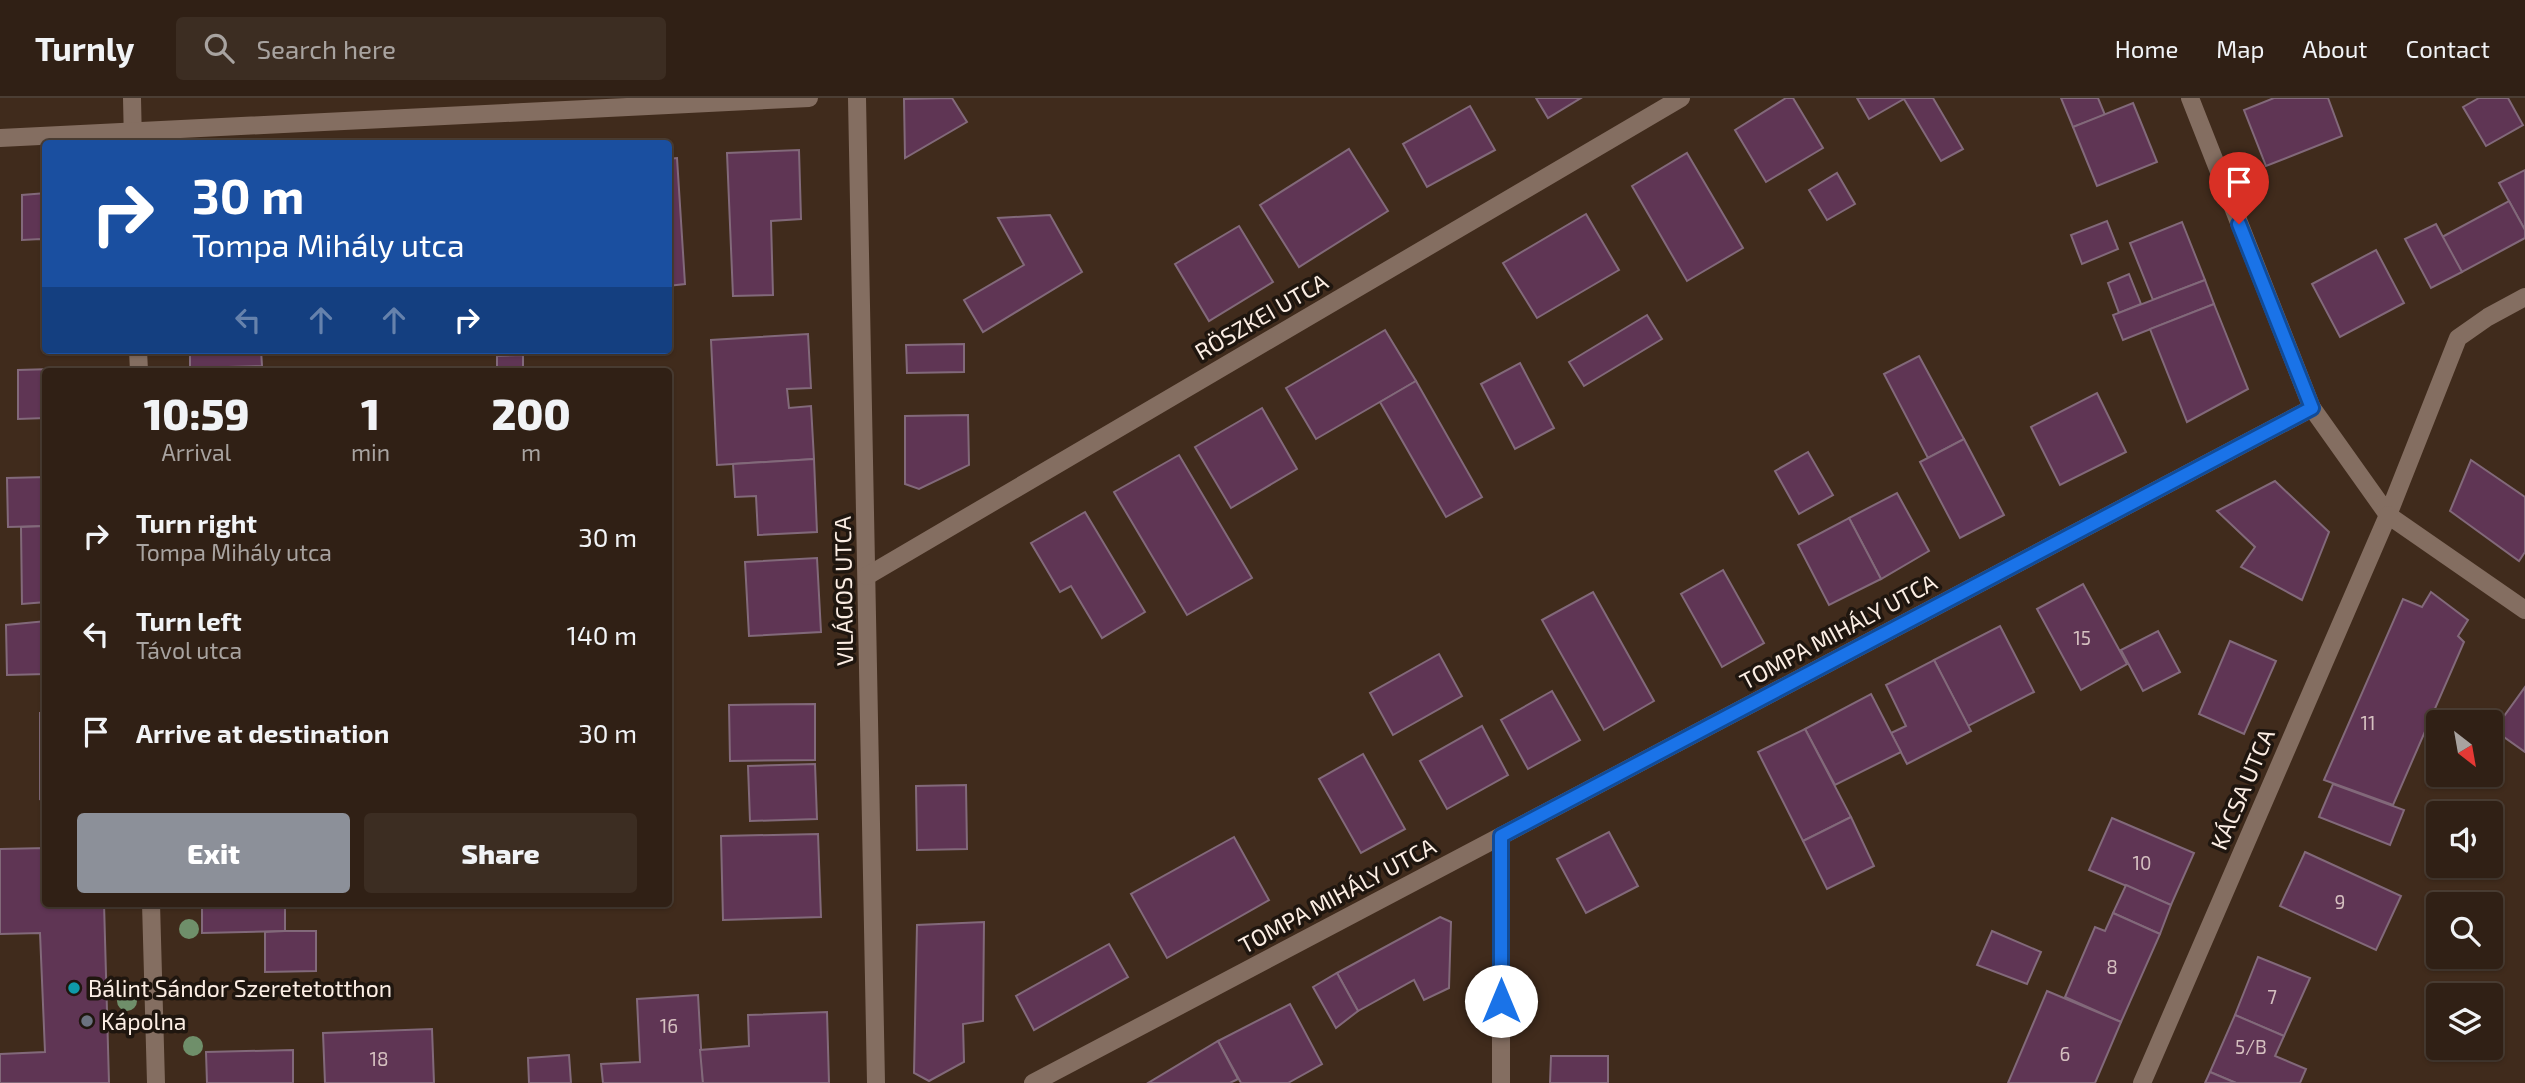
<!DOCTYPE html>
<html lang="en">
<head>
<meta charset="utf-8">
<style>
	:root { --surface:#302015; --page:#3c2d22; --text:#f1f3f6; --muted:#a8a3a0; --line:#4b3e34; --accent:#8c9099 }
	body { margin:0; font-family:"Exo 2",sans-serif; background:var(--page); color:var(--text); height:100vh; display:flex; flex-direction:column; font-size:26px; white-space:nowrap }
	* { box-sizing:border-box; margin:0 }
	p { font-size:23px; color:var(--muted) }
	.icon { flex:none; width:38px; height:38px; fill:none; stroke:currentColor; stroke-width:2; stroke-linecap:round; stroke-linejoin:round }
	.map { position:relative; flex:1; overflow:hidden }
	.side { position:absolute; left:42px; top:270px; width:630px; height:539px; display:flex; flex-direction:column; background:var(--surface); border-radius:7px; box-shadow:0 2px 5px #0004,0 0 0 2px var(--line) }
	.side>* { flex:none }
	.guide { position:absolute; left:42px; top:42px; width:630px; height:214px; border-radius:7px; box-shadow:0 2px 5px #0004,0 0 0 2px var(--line); background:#1a4fa0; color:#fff; overflow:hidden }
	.needle { width:46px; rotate:149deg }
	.fabs { position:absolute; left:2426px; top:612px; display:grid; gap:14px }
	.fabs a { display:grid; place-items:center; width:77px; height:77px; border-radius:7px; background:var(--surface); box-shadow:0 2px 5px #0004,0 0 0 2px var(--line); font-size:35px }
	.pin { position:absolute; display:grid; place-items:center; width:60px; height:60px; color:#fff; margin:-72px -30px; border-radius:50% 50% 50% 0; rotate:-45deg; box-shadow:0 0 7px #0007 }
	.pin .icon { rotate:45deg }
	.me { position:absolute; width:77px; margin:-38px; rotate:0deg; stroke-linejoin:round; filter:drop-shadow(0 0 5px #0008) }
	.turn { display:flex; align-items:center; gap:24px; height:147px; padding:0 35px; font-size:32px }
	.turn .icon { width:91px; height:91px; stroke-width:2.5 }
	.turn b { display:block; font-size:49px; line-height:60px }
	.lanes { display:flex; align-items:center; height:66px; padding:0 35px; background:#0003; justify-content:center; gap:35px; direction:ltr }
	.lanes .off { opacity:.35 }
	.eta { display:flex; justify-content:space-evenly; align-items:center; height:119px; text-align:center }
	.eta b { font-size:42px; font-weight:800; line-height:49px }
	.primary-button { display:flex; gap:14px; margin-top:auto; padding:14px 35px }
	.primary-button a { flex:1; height:80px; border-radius:7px; background:var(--accent); color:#fff; font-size:28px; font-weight:800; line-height:80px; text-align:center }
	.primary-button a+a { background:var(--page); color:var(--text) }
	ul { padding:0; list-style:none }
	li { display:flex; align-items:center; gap:21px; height:98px; padding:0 35px }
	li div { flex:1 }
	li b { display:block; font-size:26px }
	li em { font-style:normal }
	header { display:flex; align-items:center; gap:42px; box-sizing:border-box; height:98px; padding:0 35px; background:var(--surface); border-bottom:2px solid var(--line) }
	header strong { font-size:33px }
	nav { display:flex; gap:38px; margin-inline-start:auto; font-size:24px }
	.search { width:490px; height:63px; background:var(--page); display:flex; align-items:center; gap:18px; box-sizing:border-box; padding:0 24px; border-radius:7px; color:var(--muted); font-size:26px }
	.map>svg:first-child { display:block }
	.building { fill:#5f3554; stroke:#82697a; stroke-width:2 }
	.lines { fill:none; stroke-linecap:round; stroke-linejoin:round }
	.street { stroke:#846e61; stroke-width:18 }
	.tree { fill:#6f8f6a }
	.route-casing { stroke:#114b97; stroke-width:18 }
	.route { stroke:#1a73e8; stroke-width:12 }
	.culture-dot { fill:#0f9aa8; stroke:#1f160f; stroke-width:2.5 }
	.worship-dot { fill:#6b7280; stroke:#1f160f; stroke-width:2.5 }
	.labels { text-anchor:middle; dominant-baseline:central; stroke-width:7; stroke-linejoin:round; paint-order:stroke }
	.number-label { font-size:19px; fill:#d5c0c0 }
	.street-label { font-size:23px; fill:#fceee4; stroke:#1f160f }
	.poi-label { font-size:23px; fill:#fceee4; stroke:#1f160f; text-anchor:start }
</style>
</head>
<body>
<header>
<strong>Turnly</strong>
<div class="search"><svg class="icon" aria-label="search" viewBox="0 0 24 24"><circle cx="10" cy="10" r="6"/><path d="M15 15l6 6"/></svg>Search here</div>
<nav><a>Home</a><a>Map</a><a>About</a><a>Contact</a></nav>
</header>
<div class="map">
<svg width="2525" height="985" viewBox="0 0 2525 985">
	<rect width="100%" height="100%" fill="#402b1c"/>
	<g class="building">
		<path d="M952,0L967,24L905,60L904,1Z"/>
		<path d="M1536,0H1581L1548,20Z"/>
		<path d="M1786,0H1793L1823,50L1766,84L1735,32Z"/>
		<path d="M1857,0H1933L1963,51L1941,63L1904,1L1869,21Z"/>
		<path d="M2061,0H2098L2105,17L2073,29Z"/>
		<path d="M2274,0H2328L2342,38L2266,68L2244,12Z"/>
		<path d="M2479,0H2508L2523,27L2486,48L2463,9Z"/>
		<path d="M2133,5L2157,64L2097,88L2073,29Z"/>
		<path d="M1470,8L1495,52L1427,89L1403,46Z"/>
		<path d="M1349,51L1388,113L1299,169L1260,107Z"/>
		<path d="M799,52L801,121L771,123L773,197L733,198L727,55Z"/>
		<path d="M1687,55L1743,150L1687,183L1632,88Z"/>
		<path d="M677,60L685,186L668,188V61Z"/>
		<path d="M2525,72V132L2499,85Z"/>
		<path d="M1837,75L1855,106L1827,122L1809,92Z"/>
		<path d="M46,95V222H45L41,141L22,142V97Z"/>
		<path d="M2509,103L2525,132V140L2462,174L2442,139Z"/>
		<path d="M1586,116L1619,172L1537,220L1503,165Z"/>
		<path d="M1050,117L1082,174L983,234L964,202L1024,167L998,120Z"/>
		<path d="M2107,123L2118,151L2082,166L2071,137Z"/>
		<path d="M2182,124L2205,182L2153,202L2130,145Z"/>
		<path d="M2436,126L2462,174L2431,190L2405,141Z"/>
		<path d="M1239,128L1273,184L1209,223L1175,166Z"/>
		<path d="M2376,152L2404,205L2340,239L2312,186Z"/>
		<path d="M2129,176L2141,206L2119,215L2108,185Z"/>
		<path d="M2205,182L2214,206L2123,242L2113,217Z"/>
		<path d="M2214,206L2248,291L2187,324L2150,231Z"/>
		<path d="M1647,217L1662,241L1584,288L1569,264Z"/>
		<path d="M1385,232L1416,283L1316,341L1286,290Z"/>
		<path d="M808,236L811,290L787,291L789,310L811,308L814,361L717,367L711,242Z"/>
		<path d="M964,246V274L907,275L906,247Z"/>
		<path d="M190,252H261L262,268L190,270Z"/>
		<path d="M523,257V273H497V258Z"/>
		<path d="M1919,258L1964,341L1928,360L1884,276Z"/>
		<path d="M1520,265L1554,330L1515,351L1481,286Z"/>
		<path d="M88,270V273H46V320L18,321V272Z"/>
		<path d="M1416,283L1482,399L1446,419L1380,304Z"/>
		<path d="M2097,295L2126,354L2060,387L2031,329Z"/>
		<path d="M1262,310L1297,371L1231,410L1195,349Z"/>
		<path d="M968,317L969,367L919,391L905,386V318Z"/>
		<path d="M1964,341L2004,417L1960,440L1920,364Z"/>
		<path d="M1808,354L1833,397L1799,416L1775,373Z"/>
		<path d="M1179,357L1252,480L1187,517L1114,394Z"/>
		<path d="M814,361L817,434L758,437L756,398L735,399L733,366Z"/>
		<path d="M2471,362L2525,399V454L2519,463L2450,413Z"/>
		<path d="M46,379V428L8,429L7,380Z"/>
		<path d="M2275,383L2329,434L2302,502L2241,469L2255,449L2217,413Z"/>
		<path d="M1897,395L1929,453L1881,481L1849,420Z"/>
		<path d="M1085,414L1145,514L1102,540L1071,488L1060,494L1031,445Z"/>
		<path d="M1849,420L1881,481L1829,507L1798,447Z"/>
		<path d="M46,428V504L22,506L21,429Z"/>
		<path d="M817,460L821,534L749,538L745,464Z"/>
		<path d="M1723,472L1764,545L1722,569L1681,496Z"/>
		<path d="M2083,486L2127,566L2081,592L2037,511Z"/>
		<path d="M1593,494L1654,603L1604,632L1542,522Z"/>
		<path d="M2431,494L2468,522L2458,538L2464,544L2393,707L2324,682L2403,501L2422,509Z"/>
		<path d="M46,523V576L7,577L6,527Z"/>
		<path d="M2000,528L2034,594L1968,628L1934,562Z"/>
		<path d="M2158,533L2180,574L2143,593L2121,552Z"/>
		<path d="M2230,543L2276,563L2244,636L2199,616Z"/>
		<path d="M1439,556L1462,598L1393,637L1370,595Z"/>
		<path d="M1934,562L1971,633L1907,666L1891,635L1906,628L1886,587Z"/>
		<path d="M2525,589V654L2494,632Z"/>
		<path d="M1552,593L1580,642L1528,671L1501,622Z"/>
		<path d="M1871,596L1901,654L1835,687L1805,631Z"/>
		<path d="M815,606V662L730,663L729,607Z"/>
		<path d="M40,615H46V700L40,701Z"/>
		<path d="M1482,628L1508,677L1447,711L1420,663Z"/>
		<path d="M1805,631L1851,719L1803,743L1758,654Z"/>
		<path d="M1363,656L1405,731L1361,755L1319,681Z"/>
		<path d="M815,666L817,721L750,723L748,668Z"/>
		<path d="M2333,686L2404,712L2390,747L2319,719Z"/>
		<path d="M966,687L967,751L917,752L916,688Z"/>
		<path d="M1851,719L1874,768L1827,791L1803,743Z"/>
		<path d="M2112,720L2194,755L2171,807L2089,772Z"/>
		<path d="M1609,734L1638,788L1586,815L1557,761Z"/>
		<path d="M818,736L821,819L723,822L721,738Z"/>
		<path d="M1234,739L1269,802L1167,860L1131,796Z"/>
		<path d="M46,750V805H104L109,985H0V956L45,954L40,835L0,836V751Z"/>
		<path d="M2305,754L2401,798L2376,852L2280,808Z"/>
		<path d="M2126,787L2171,807L2160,836L2113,815Z"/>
		<path d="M202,805H285V833L202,835Z"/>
		<path d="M2113,815L2160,836L2121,924L2065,899L2095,829L2105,833Z"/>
		<path d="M1440,819L1451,824L1449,890L1424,902L1414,882L1358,913L1337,875Z"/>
		<path d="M984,824L983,923L963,926L964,964L929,983L914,975L917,827Z"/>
		<path d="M285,833H316V873L265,874V834Z"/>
		<path d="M1992,833L2041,854L2027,886L1977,867Z"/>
		<path d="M1109,846L1128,879L1034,932L1016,898Z"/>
		<path d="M2258,859L2310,880L2284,938L2235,917Z"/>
		<path d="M1337,875L1358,913L1336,930L1313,889Z"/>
		<path d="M2047,893L2121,924L2095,985H2008Z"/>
		<path d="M698,897L703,985H603L601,966L640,964L637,901Z"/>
		<path d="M1290,906L1322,966L1288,985H1241L1218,943Z"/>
		<path d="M827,914L829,985H703L700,952L749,948L748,917Z"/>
		<path d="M2235,917L2284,938L2275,958L2306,971L2300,985H2236L2210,974Z"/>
		<path d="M432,931L434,985H325L323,935Z"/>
		<path d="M1218,943L1238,981L1230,985H1148Z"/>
		<path d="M293,952V985H207L206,954Z"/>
		<path d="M569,957L571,985H529L528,960Z"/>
		<path d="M1551,958H1608V985H1550Z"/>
		<path d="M2210,974L2236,985H2205Z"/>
	</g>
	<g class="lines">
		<g class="street">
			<path d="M132,0L133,45"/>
			<path d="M857,0L876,985"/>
			<path d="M2190,0L2312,310"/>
			<path d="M0,40L809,0"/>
			<path d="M138,252L139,273"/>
			<path d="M867,478L1681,0"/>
			<path d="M1501,738V985"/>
			<path d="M151,805L156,985"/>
			<path d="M1033,985L2312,310L2388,417L2458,240L2488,219L2525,199"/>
			<path d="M2142,985L2388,417L2525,512"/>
		</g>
	</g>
	<g class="tree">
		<circle cx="189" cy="831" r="10"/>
		<circle cx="127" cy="903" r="10"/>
		<circle cx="193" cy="948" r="10"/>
	</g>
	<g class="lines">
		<g class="route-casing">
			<path id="route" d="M1501,903V738L2312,310L2239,126"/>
		</g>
		<use href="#route" class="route"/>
	</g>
	<circle class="culture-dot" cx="74" cy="890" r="7"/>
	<circle class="worship-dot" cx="87" cy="923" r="7"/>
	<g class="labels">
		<g class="number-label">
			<text x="2082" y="539">15</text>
			<text x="2368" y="624">11</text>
			<text x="2142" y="764">10</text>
			<text x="2340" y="803">9</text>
			<text x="2112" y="868">8</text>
			<text x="2272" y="898">7</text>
			<text x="669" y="927">16</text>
			<text x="2251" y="948">5/B</text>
			<text x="2065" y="955">6</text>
			<text x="379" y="960">18</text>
		</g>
		<g class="street-label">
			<text transform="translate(1261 218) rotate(-30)">RÖSZKEI UTCA</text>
			<text transform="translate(843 493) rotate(-91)">VILÁGOS UTCA</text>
			<text transform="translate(1838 533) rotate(-28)">TOMPA MIHÁLY UTCA</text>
			<text transform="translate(2242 691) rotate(-67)">KÁCSA UTCA</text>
			<text transform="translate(1337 797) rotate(-28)">TOMPA MIHÁLY UTCA</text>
		</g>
		<g class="poi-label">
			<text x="88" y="890">Bálint Sándor Szeretetotthon</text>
			<text x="101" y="923">Kápolna</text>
		</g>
	</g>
</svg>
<div class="fabs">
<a><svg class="needle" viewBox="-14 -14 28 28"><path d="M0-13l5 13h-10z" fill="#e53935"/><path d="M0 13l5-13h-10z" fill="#a8a3a0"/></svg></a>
<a><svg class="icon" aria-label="sound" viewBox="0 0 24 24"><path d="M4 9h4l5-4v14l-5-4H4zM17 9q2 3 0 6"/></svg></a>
<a><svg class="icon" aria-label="search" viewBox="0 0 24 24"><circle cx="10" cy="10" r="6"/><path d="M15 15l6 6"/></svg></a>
<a><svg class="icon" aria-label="layers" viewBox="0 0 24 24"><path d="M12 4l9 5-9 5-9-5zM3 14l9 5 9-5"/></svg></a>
</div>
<div class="pin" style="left:2239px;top:126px;background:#d93025"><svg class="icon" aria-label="arrive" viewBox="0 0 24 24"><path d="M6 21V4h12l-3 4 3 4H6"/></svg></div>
<svg class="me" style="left:1501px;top:903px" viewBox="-20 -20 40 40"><circle r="19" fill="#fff"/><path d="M0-13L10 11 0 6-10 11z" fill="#1a73e8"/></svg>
<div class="guide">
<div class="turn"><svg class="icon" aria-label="right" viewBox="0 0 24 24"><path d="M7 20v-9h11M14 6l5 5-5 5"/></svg><div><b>30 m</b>Tompa Mihály utca</div></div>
<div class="lanes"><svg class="icon off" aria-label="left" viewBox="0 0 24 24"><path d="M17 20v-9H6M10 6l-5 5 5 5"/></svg><svg class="icon off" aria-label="ahead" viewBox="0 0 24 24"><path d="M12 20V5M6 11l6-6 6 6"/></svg><svg class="icon off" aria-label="ahead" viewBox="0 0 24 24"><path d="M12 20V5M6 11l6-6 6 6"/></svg><svg class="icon" aria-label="right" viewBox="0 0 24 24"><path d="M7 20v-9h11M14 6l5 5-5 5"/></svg></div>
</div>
<section class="side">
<div class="eta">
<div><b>10:59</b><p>Arrival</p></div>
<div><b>1</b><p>min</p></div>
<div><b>200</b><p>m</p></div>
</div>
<ul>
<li><svg class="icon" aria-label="right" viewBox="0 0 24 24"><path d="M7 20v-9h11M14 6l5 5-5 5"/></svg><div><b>Turn right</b><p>Tompa Mihály utca</p></div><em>30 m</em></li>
<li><svg class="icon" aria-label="left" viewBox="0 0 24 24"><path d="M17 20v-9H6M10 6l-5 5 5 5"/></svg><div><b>Turn left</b><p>Távol utca</p></div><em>140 m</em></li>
<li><svg class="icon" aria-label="arrive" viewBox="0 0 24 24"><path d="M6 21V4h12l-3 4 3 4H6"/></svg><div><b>Arrive at destination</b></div><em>30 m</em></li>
</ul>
<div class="primary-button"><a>Exit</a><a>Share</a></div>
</section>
</div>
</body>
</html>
